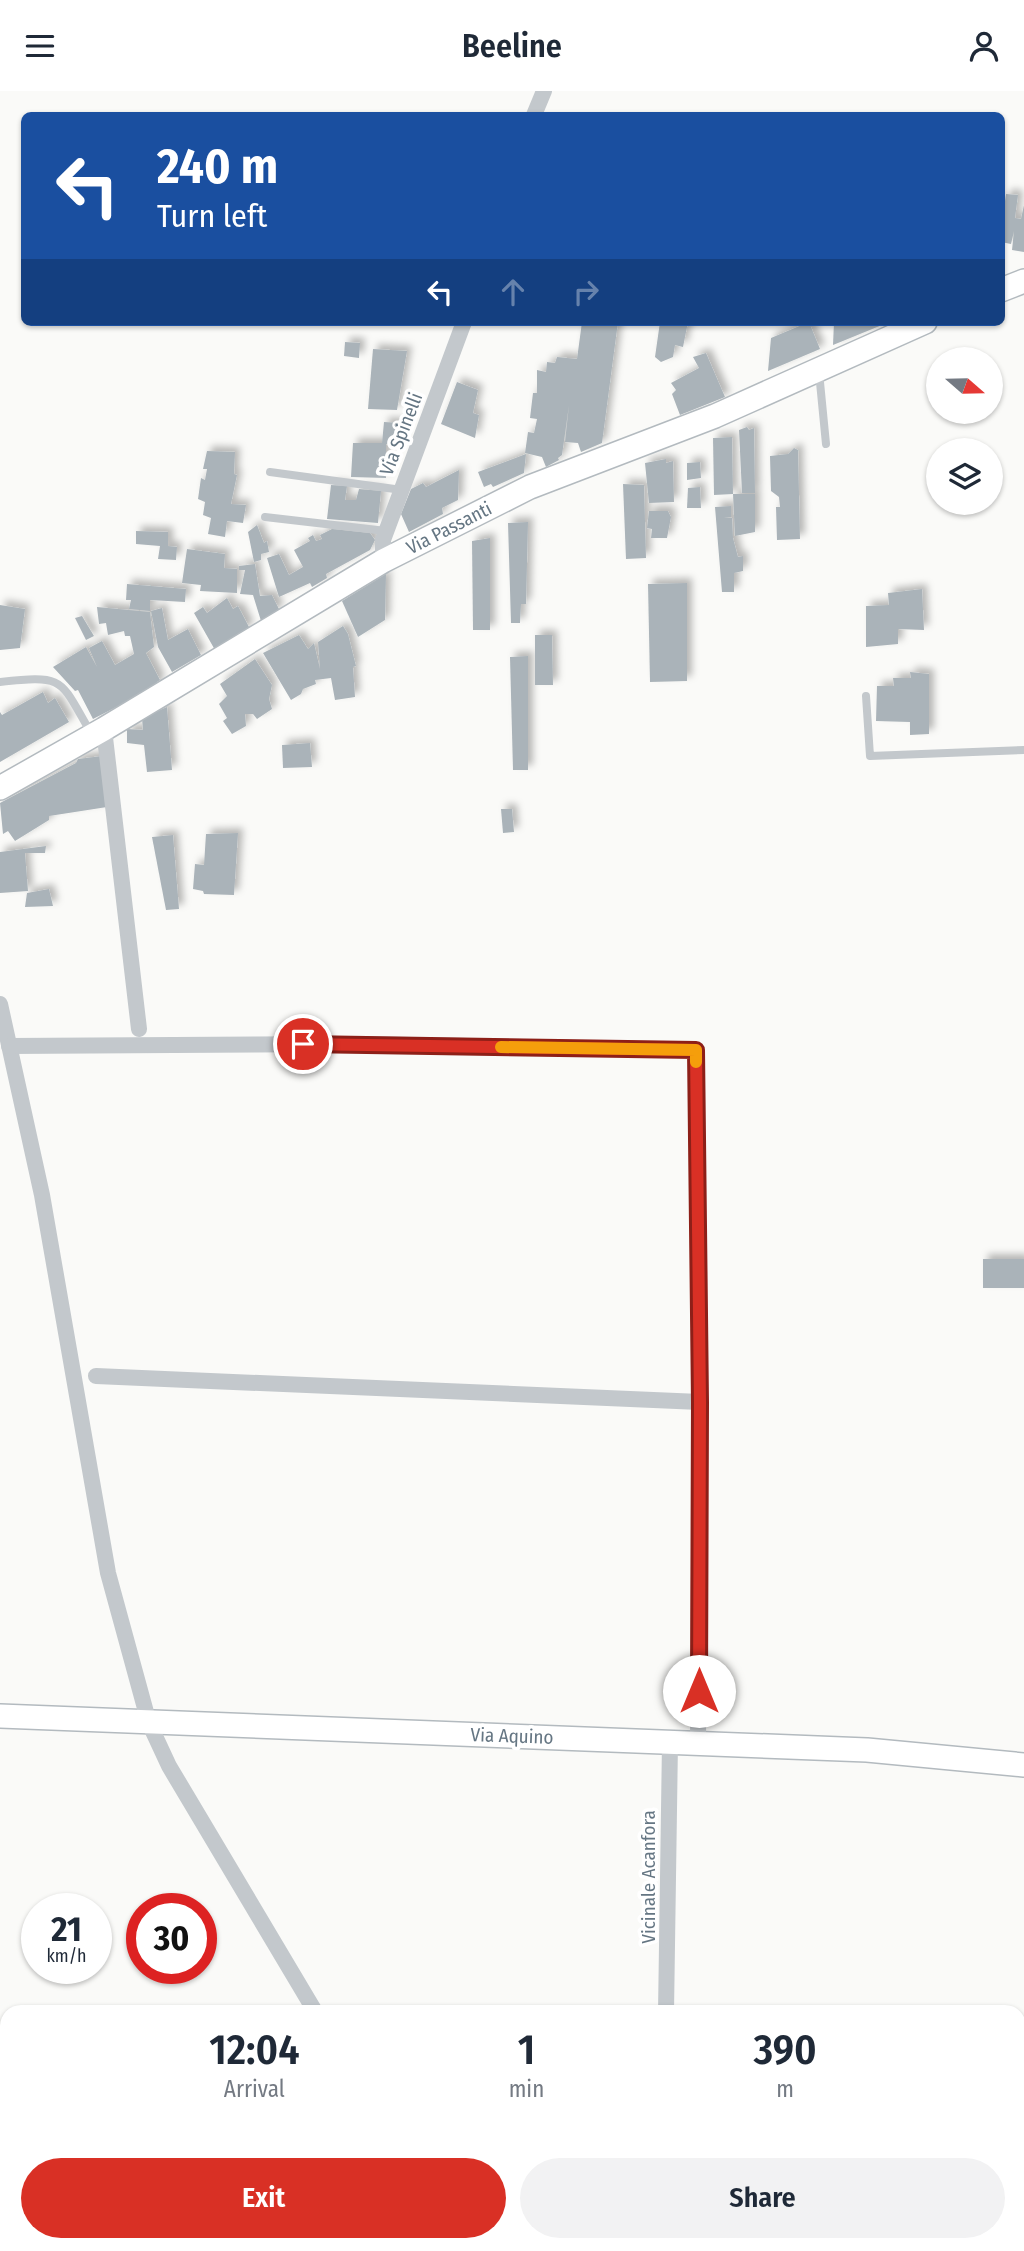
<!DOCTYPE html>
<html lang="en">
<head>
<meta charset="utf-8">
<style>
	:root { --surface:#fff; --page:#f2f2f3; --text:#1f2937; --muted:#747a83; --accent:#d93025 }
	body { margin:0; font-family:"Fira Sans Condensed",sans-serif; background:var(--page); color:var(--text); height:100vh; display:flex; flex-direction:column; font-size:26px; white-space:nowrap }
	* { box-sizing:border-box; margin:0 }
	p { font-size:23px; color:var(--muted) }
	.icon { flex:none; width:38px; height:38px; fill:none; stroke:currentColor; stroke-width:2; stroke-linecap:round; stroke-linejoin:round }
	.map { position:relative; flex:1; overflow:hidden }
	.sheet { position:absolute; left:0px; top:1914px; width:1026px; height:247px; display:flex; flex-direction:column; background:var(--surface); border-radius:21px 21px 0 0; box-shadow:0 2px 5px #0004 }
	.sheet>* { flex:none }
	.banner { position:absolute; left:21px; top:21px; width:984px; height:214px; border-radius:10px; box-shadow:0 2px 5px #0004; background:#1a4fa0; color:#fff; overflow:hidden }
	.needle { width:46px; rotate:110deg }
	.controls { position:absolute; left:926px; top:256px; display:grid; gap:14px }
	.controls a { display:grid; place-items:center; width:77px; height:77px; border-radius:50%; background:var(--surface); box-shadow:0 2px 5px #0004; font-size:35px }
	.speed { position:absolute; left:21px; top:1802px; display:flex; gap:14px; font-size:35px; font-weight:700; text-align:center }
	.speed>* { display:grid; place-content:center; width:91px; height:91px; border-radius:50%; background:var(--surface); box-shadow:0 2px 5px #0004; line-height:1 }
	.speed small { font-size:18px; font-weight:400 }
	.speed .limit { border:10px solid #d22; background:#fff; color:#111 }
	.pin { position:absolute; display:grid; place-items:center; width:60px; height:60px; color:#fff; margin:-30px; border:4px solid #fff; border-radius:50%; box-shadow:0 2px 7px #0007 }
	.me { position:absolute; width:77px; margin:-38px; rotate:0deg; stroke-linejoin:round; filter:drop-shadow(0 0 5px #0008) }
	.turn { display:flex; align-items:center; gap:24px; height:147px; padding:0 21px; font-size:32px }
	.turn .icon { width:91px; height:91px; stroke-width:2.5 }
	.turn b { display:block; font-size:49px; line-height:60px }
	.lanes { display:flex; align-items:center; height:66px; padding:0 21px; background:#0003; justify-content:center; gap:35px; direction:ltr }
	.lanes .off { opacity:.35 }
	.eta { display:flex; justify-content:space-evenly; align-items:center; height:119px; text-align:center }
	.eta b { font-size:42px; font-weight:600; line-height:49px }
	.action { display:flex; gap:14px; margin-top:auto; padding:14px 21px }
	.action a { flex:1; height:80px; border-radius:42px; background:var(--accent); color:#fff; font-size:28px; font-weight:600; line-height:80px; text-align:center }
	.action a+a { background:var(--page); color:var(--text) }
	header { display:flex; justify-content:space-between; align-items:center; height:91px; padding:0 21px; background:var(--surface); font-size:32px; font-weight:600 }
	.map>svg:first-child { display:block }
	.building { fill:#aab3b9; filter:url(#shadow) }
	.lines { fill:none; stroke-linecap:round; stroke-linejoin:round }
	.secondary-casing { stroke:#b3babf; stroke-width:26 }
	.lane { stroke:#c3c8cc; stroke-width:8 }
	.street { stroke:#c3c8cc; stroke-width:16 }
	.secondary { stroke:#fff; stroke-width:23 }
	.route-casing { stroke:#8d1f18; stroke-width:18 }
	.route { stroke:#d93025; stroke-width:12 }
	.slow { stroke:#f59e0b; stroke-width:12 }
	.labels { text-anchor:middle; dominant-baseline:central; stroke-width:7; stroke-linejoin:round; paint-order:stroke }
	.street-label { font-size:19px; fill:#657683; stroke:#fff }
</style>
</head>
<body>
<header><svg class="icon" aria-label="menu" viewBox="0 0 24 24"><path d="M4 6h16M4 12h16M4 18h16"/></svg>Beeline<svg class="icon" aria-label="person" viewBox="0 0 24 24"><circle cx="12" cy="8" r="4"/><path d="M4 21q1-7 8-7t8 7"/></svg></header>
<div class="map">
<svg width="1024" height="2160" viewBox="0 0 1024 2160">
	<defs>
		<filter id="shadow"><feDropShadow dx="5" dy="-5" stdDeviation="3.5" flood-color="#0004"/></filter>
	</defs>
	<rect width="100%" height="100%" fill="#fafaf8"/>
	<g class="building">
		<path d="M1006,103L1018,104L1015,127L1021,128L1024,114V161L1012,159L1014,140L1011,153L1001,151V110H1005Z"/>
		<path d="M582,231H618L602,352L581,361L578,352L565,351L569,314L562,364L558,367L559,369L546,376L542,366L525,362L528,341L534,342L537,328L530,327L533,302H537V279L546,281L547,271L555,272L557,266L577,268Z"/>
		<path d="M660,231H688L683,256L675,254L673,266L661,271L655,266Z"/>
		<path d="M809,231L820,258L768,280L771,247Z"/>
		<path d="M834,231H880L882,234L833,254Z"/>
		<path d="M345,251L360,252L359,267L344,265Z"/>
		<path d="M373,258L407,260L397,319L368,318Z"/>
		<path d="M706,262L725,306L680,324L672,303L676,299L671,292L699,277L693,266Z"/>
		<path d="M457,291L478,299L473,322L479,324L475,347L441,333Z"/>
		<path d="M384,331L401,332L399,354L386,353V387L351,386L353,352H382Z"/>
		<path d="M747,336L749,339L754,337L755,402H742L739,339Z"/>
		<path d="M732,346L733,403L714,404L713,347Z"/>
		<path d="M794,357L798,359L800,448L777,449L776,416H780L779,406L771,400L770,365L788,363Z"/>
		<path d="M207,360L235,361L234,383L237,384L231,413L246,414L243,432L227,430L225,446L208,443L211,427L203,424L205,411L198,408L201,387L205,389L207,378H203Z"/>
		<path d="M526,363L524,382L493,396L491,393L484,396L478,381Z"/>
		<path d="M666,368V372L673,370L674,411L649,412L645,372Z"/>
		<path d="M700,371L701,387L687,389V372Z"/>
		<path d="M459,379L458,409L442,417L443,423L409,441L401,423L411,398L423,392L426,396Z"/>
		<path d="M623,393L644,394L646,467L626,468Z"/>
		<path d="M331,394L347,395L345,409H356L359,398L381,400L378,432L327,428Z"/>
		<path d="M700,396L701,417H687L688,397Z"/>
		<path d="M733,403H755V441L735,445Z"/>
		<path d="M731,415V426H724L732,427L733,447L738,466L743,465V480L734,482V501H722L715,416Z"/>
		<path d="M649,420H668L671,426L667,447H651L652,438L647,437Z"/>
		<path d="M528,431L526,513H521L520,532H511L508,432Z"/>
		<path d="M257,434L264,452L267,450L269,461L261,463V469L254,471L248,441Z"/>
		<path d="M332,438L370,442L375,449L370,459L326,483L327,487L312,496L310,492L279,506L267,467L279,463L289,484L303,476L294,459L310,450L308,447L313,444L316,450L322,448L320,444Z"/>
		<path d="M136,440L168,441V455L177,456L176,469L158,468L160,455L136,453Z"/>
		<path d="M490,447V539H473L472,450Z"/>
		<path d="M187,458L225,463L224,477L237,478V502L200,500L201,494L182,492Z"/>
		<path d="M255,473L260,505L272,504L279,518L261,530L253,504L240,503L245,479H239V475Z"/>
		<path d="M386,483L385,529L358,546L342,510Z"/>
		<path d="M687,492V590L650,591L648,493Z"/>
		<path d="M127,493L186,498L185,511L150,509V520L129,518L131,509H126Z"/>
		<path d="M922,498L924,539L898,538V553L866,556V515L889,514L888,502Z"/>
		<path d="M227,507L233,518L238,515L249,536L215,559L194,522L203,516L207,522Z"/>
		<path d="M0,514L25,518L20,557L0,559Z"/>
		<path d="M97,516L150,521L154,556L146,562L160,589L157,591L159,594L93,628L78,599L75,600L53,576L86,556L97,576L89,557L102,550L115,574L134,563L130,545H125L124,540L108,544L106,532L99,533Z"/>
		<path d="M162,517L168,549L188,538L201,564L172,581L158,556L151,520Z"/>
		<path d="M82,525L94,545L86,549L75,527Z"/>
		<path d="M343,535L348,543L356,575L353,576L355,606L335,609L331,587L315,589L316,593L303,598L301,603L291,609L263,562L299,544L308,558L314,552L320,578L318,551Z"/>
		<path d="M535,544H552L553,594H535Z"/>
		<path d="M528,565V679H513L510,566Z"/>
		<path d="M255,568L272,594L269,608L272,618L257,628L253,623H245L246,635L232,643L223,630L227,627L219,613L227,605L220,593Z"/>
		<path d="M910,581L929,583V643L910,644V631L876,630L877,595H894L893,587H911Z"/>
		<path d="M43,601L48,612L55,607L69,631L0,671V621L2,624Z"/>
		<path d="M167,616L172,679L147,681L144,654L127,652V638L143,639L142,627Z"/>
		<path d="M310,652L312,676L283,677L282,654Z"/>
		<path d="M102,665L107,716L49,725V729L15,750L8,740L3,743L0,712L76,672L78,668Z"/>
		<path d="M501,718H512L514,741L503,742Z"/>
		<path d="M238,742L234,804L204,803L203,800L193,798L195,773L204,774L206,743Z"/>
		<path d="M173,744L179,818L166,819L152,746Z"/>
		<path d="M46,755L45,762H25L28,800L0,802V761Z"/>
		<path d="M49,798L53,815L25,816L27,802Z"/>
		<rect x="983" y="1168" width="41" height="29"/>
	</g>
	<g class="lines">
		<g class="secondary-casing">
			<g id="secondary">
				<path d="M1001,199L1024,190"/>
				<path d="M0,697L104,638L383,470L530,396L715,325L925,231"/>
				<path d="M0,1625L867,1659L1024,1674"/>
			</g>
		</g>
		<g class="lane">
			<path d="M819,281L826,353"/>
			<path d="M270,381L402,399"/>
			<path d="M265,426L386,440"/>
			<path d="M0,591C66,584 59,587 91,642"/>
			<path d="M866,605L870,665L1024,659"/>
		</g>
		<g class="street">
			<path d="M534,24L544,0"/>
			<path d="M383,470V449L464,231"/>
			<path d="M104,638L139,938"/>
			<path d="M0,913L42,1104L108,1482L149,1632L169,1675L316,1922"/>
			<path d="M9,955L356,953L696,959L700,1311L698,1653"/>
			<path d="M96,1285L700,1311"/>
			<path d="M666,1922L670,1651"/>
			<path d="M0,1989L7,1990"/>
			<path d="M445,2154L448,2160"/>
			<path d="M686,2160L687,2154"/>
		</g>
		<use href="#secondary" class="secondary"/>
	</g>
	<g class="lines">
		<g class="route-casing">
			<path id="route" d="M303,953L696,959L700,1311L699,1600"/>
		</g>
		<use href="#route" class="route"/>
		<path class="slow" d="M501,956L696,959V971"/>
	</g>
	<g class="labels">
		<g class="street-label">
			<text transform="translate(401 343) rotate(-69)">Via Spinelli</text>
			<text transform="translate(449 437) rotate(-27)">Via Passanti</text>
			<text transform="translate(512 1645) rotate(2)">Via Aquino</text>
			<text transform="translate(648 1786) rotate(-90)">Vicinale Acanfora</text>
		</g>
	</g>
</svg>
<div class="controls">
<a><svg class="needle" viewBox="-14 -14 28 28"><path d="M0-13l5 13h-10z" fill="#e53935"/><path d="M0 13l5-13h-10z" fill="#747a83"/></svg></a>
<a><svg class="icon" aria-label="layers" viewBox="0 0 24 24"><path d="M12 4l9 5-9 5-9-5zM3 14l9 5 9-5"/></svg></a>
</div>
<div class="speed"><div>21<small>km/h</small></div><div class="limit">30</div></div>
<div class="pin" style="left:303px;top:953px;background:#d93025"><svg class="icon" aria-label="arrive" viewBox="0 0 24 24"><path d="M6 21V4h12l-3 4 3 4H6"/></svg></div>
<svg class="me" style="left:699px;top:1600px" viewBox="-20 -20 40 40"><circle r="19" fill="#fff"/><path d="M0-13L10 11 0 6-10 11z" fill="#d93025"/></svg>
<div class="banner">
<div class="turn"><svg class="icon" aria-label="left" viewBox="0 0 24 24"><path d="M17 20v-9H6M10 6l-5 5 5 5"/></svg><div><b>240 m</b>Turn left</div></div>
<div class="lanes"><svg class="icon" aria-label="left" viewBox="0 0 24 24"><path d="M17 20v-9H6M10 6l-5 5 5 5"/></svg><svg class="icon off" aria-label="ahead" viewBox="0 0 24 24"><path d="M12 20V5M6 11l6-6 6 6"/></svg><svg class="icon off" aria-label="right" viewBox="0 0 24 24"><path d="M7 20v-9h11M14 6l5 5-5 5"/></svg></div>
</div>
<section class="sheet">
<div class="eta">
<div><b>12:04</b><p>Arrival</p></div>
<div><b>1</b><p>min</p></div>
<div><b>390</b><p>m</p></div>
</div>
<div class="action"><a>Exit</a><a>Share</a></div>
</section>
</div>
</body>
</html>
